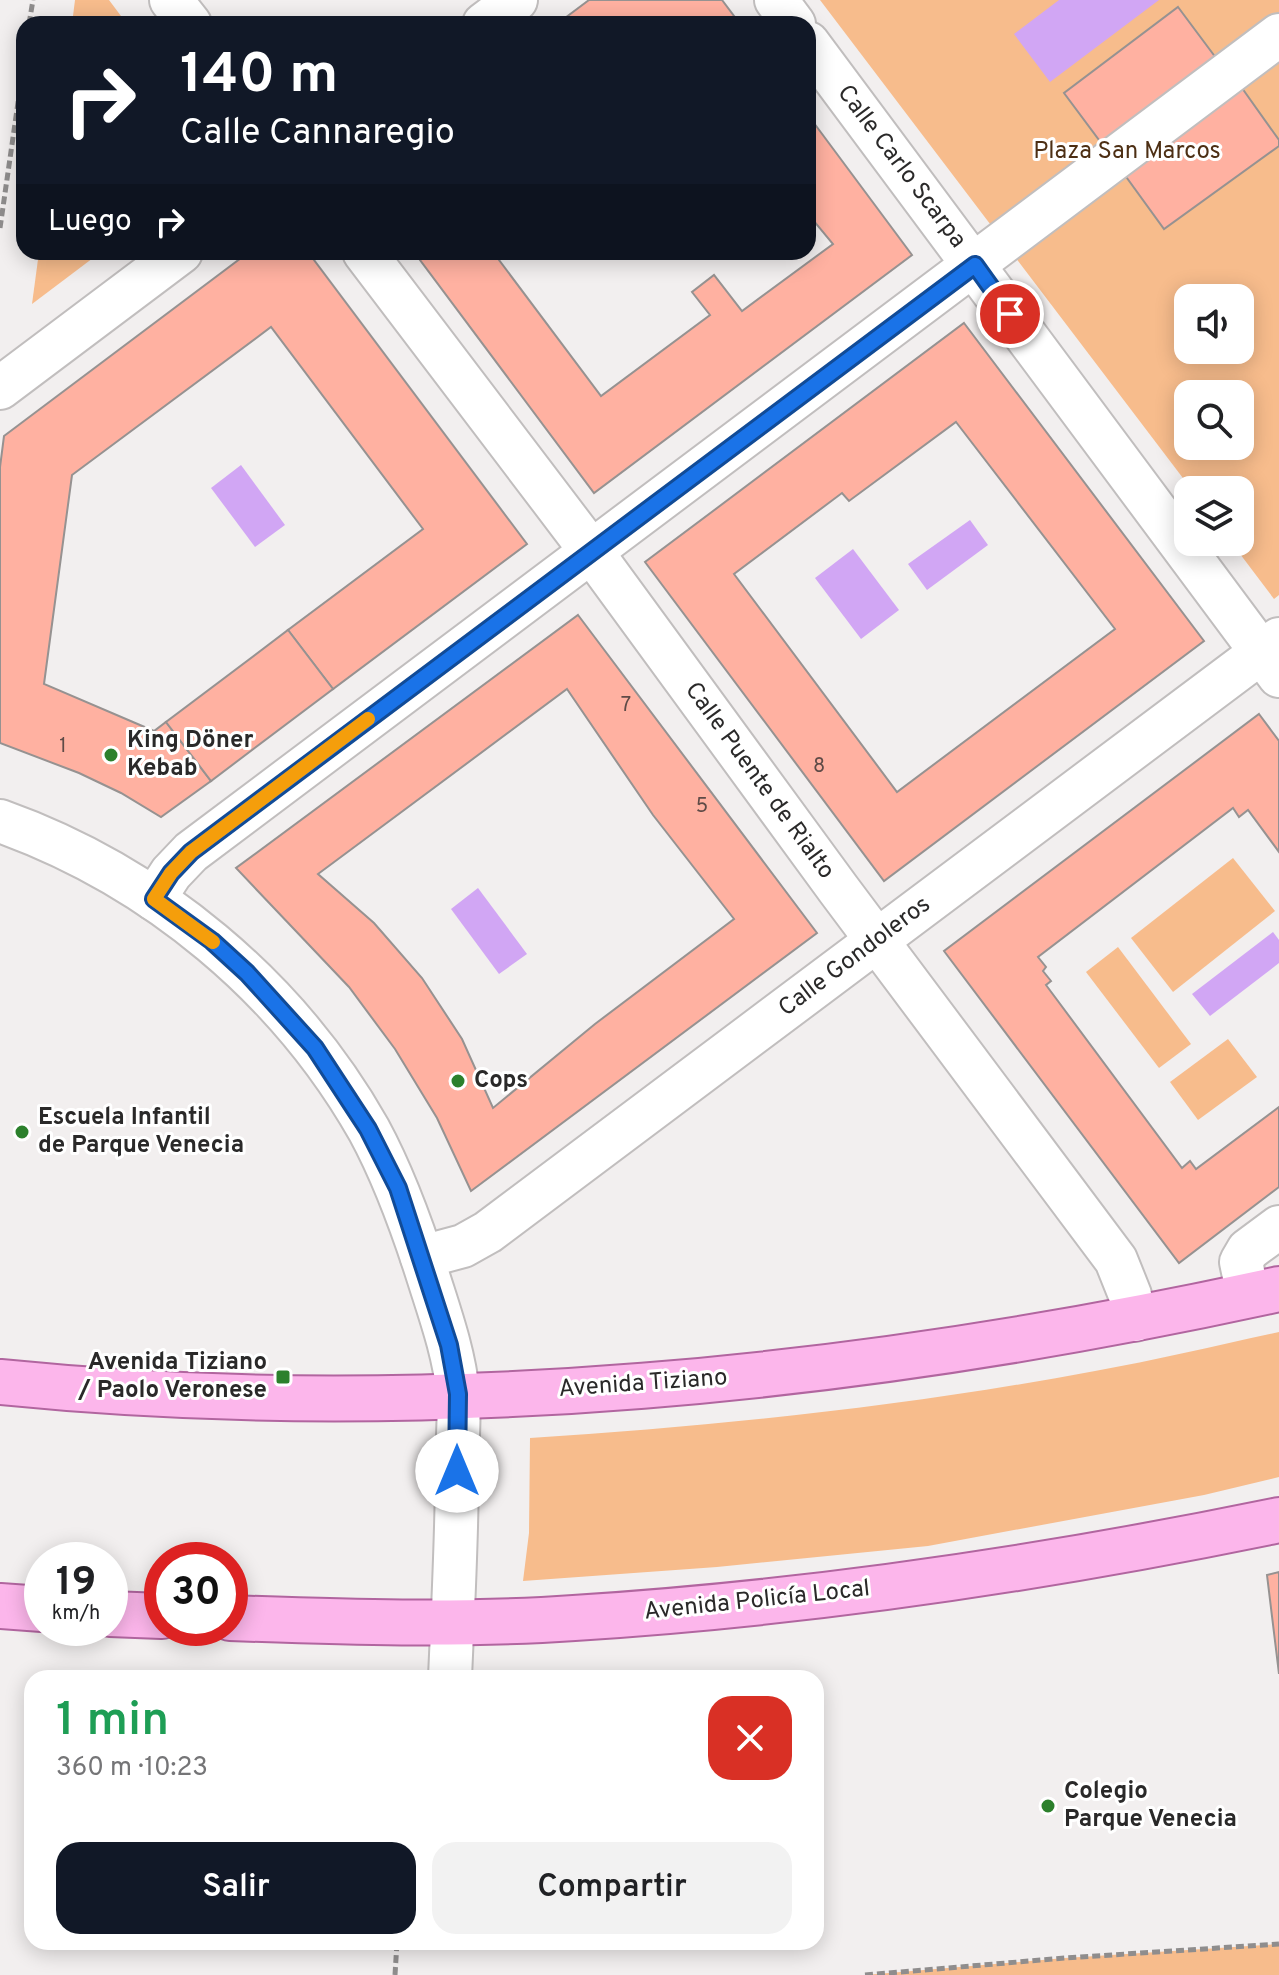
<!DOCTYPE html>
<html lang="es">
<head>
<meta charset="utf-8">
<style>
	:root { --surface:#fff; --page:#f2f2f2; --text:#202124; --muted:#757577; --accent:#111827 }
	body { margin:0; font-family:Overpass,sans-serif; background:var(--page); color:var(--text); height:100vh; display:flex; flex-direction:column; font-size:30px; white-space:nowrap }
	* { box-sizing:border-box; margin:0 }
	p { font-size:26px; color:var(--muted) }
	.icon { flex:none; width:44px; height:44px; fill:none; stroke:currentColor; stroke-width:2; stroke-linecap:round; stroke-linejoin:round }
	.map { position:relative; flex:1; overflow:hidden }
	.panel { position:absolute; left:24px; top:1670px; width:800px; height:280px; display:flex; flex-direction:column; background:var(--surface); border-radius:24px; box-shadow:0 4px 20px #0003 }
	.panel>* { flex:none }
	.banner { position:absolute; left:16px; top:16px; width:800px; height:244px; border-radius:24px; box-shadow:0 4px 20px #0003; background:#111827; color:#fff; overflow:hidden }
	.tools { position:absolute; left:1174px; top:284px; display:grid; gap:16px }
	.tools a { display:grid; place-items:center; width:80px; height:80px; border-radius:16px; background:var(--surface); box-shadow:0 4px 20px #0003; font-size:40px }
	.speed { position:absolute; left:24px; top:1542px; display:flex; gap:16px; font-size:40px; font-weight:700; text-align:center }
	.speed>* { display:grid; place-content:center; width:104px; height:104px; border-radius:50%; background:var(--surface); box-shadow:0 4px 20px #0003; line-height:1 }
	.speed small { font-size:20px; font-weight:400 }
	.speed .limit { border:12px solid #d22; background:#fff; color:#111 }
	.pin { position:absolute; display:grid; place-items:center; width:68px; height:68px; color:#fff; margin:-34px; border:4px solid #fff; border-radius:50%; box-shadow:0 2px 8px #0007 }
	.me { position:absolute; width:88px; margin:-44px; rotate:0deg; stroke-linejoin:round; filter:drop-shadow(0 0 6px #0008) }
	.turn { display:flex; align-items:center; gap:28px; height:168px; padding:0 32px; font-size:36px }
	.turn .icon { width:104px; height:104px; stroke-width:2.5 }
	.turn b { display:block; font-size:56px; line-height:68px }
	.then { display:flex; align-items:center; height:76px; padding:0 32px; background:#0003; gap:16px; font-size:30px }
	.round { display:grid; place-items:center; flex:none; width:84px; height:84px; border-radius:24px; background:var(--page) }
	.summary { display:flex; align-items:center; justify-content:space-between; height:136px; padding:0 32px }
	h1 { font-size:48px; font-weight:600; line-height:60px; color:#1e9e55 }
	.button { display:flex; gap:16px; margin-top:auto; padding:16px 32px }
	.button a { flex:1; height:92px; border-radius:24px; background:var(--accent); color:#fff; font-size:32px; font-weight:600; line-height:92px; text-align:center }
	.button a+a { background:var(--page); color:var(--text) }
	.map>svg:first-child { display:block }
	.green { fill:#f7bc8c; fill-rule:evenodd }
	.water { fill:#d1a6f4 }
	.building { fill:#ffb1a1; stroke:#969291; stroke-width:2; fill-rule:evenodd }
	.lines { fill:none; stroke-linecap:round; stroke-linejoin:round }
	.minor-casing { stroke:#c1bebe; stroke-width:46 }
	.major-casing { stroke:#b1659f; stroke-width:48 }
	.path { stroke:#8f8d8d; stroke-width:5; stroke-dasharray:8 4; stroke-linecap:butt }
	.minor { stroke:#fff; stroke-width:42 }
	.major { stroke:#fcb6eb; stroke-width:44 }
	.route-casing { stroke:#114b97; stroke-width:20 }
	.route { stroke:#1a73e8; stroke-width:14 }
	.slow { stroke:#f59e0b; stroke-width:14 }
	.poi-dot { fill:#2c802c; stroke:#fff; stroke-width:3 }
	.labels { text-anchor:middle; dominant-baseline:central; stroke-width:6; stroke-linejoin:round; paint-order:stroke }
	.number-label { font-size:20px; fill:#5f4b47 }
	.park-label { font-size:24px; fill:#4d2f14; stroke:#fff }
	.street-label { font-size:24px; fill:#2a2929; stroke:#fff }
	.poi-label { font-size:24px; font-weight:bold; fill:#2a2929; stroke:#fff; text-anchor:start }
</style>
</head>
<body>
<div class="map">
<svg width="1279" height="1975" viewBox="0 0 1279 1975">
	<rect width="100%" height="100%" fill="#f2efef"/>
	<g class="green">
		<path d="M75,0H109L127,24H72Z"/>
		<path d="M820,0H1279V595L1274,599L1231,542H1240V490H1192ZM1188,298H1240V350H1188ZM1188,394H1240V446H1188Z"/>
		<path d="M39,252H101L32,304Z"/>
		<path d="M1233,858L1275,911L1173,992L1131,938Z"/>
		<path d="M1118,947L1191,1044L1159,1068L1086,972Z"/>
		<path d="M1228,1039L1257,1077L1198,1120L1170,1082Z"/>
		<path d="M1279,1332V1477L1204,1495L928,1546L717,1567L523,1581L529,1533L530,1438C719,1426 909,1406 1095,1371C1157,1360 1218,1345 1279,1332Z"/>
		<path d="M1279,1944V1975H865L1065,1958Z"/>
	</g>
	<g class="water">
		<path d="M1059,0H1159L1050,82L1014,34Z"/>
		<path d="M241,465L285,525L255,547L211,488Z"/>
		<path d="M970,520L988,545L927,590L908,564Z"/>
		<path d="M853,549L899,610L861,639L815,578Z"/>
		<path d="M478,888L527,954L499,974L451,909Z"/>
		<path d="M1273,932L1279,940V963L1210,1016L1192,994Z"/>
	</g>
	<g class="building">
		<path d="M589,0H722L740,24H557Z"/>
		<path d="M1178,7L1222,66L1108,152L1064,93Z"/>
		<path d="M1237,81L1279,140V146L1164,229L1119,167Z"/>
		<path d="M808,115L912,255L594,493L414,252H493L601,396L710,315L692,292L714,275L742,311L833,244L808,214Z"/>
		<path d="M249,252H308L527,544L333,689L288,630L423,529L271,327L72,475L44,684L154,731L166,722L211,781L161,817L121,793L79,773L0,743V467L4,436Z"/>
		<path d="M964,323L1204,641L884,881L645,562ZM956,422L1115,629L897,792L734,574L842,493L849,501Z"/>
		<path d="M578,615L817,933L471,1191L437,1118L395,1049L349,987L236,868ZM567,689L653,815L734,919L595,1024L493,1108L462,1039L422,978L374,923L318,874Z"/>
		<path d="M288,630L333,689L211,781L166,722Z"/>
		<path d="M1259,714L1279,741V852L1248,810L1239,817L1233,808L1038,957L1046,967L1043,971L1051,981L1046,985L1182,1168L1190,1161L1196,1169L1279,1107V1187L1179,1263L944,951Z"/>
		<path d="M1279,1572V1674L1267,1575Z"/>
	</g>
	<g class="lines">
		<g class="minor-casing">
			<g id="minor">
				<path d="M171,0L190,24"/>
				<path d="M776,0L794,24"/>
				<path d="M484,24L516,0"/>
				<path d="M808,43L1279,676"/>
				<path d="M364,252L591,551L839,890L1116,1260L1130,1295L1135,1320"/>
				<path d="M0,388L181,252"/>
				<path d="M0,821C154,876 288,987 369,1130C394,1176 412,1226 428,1276C440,1314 454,1353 458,1393C460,1417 457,1442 457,1466C457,1537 453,1607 450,1678"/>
				<path d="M154,899L171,873L191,852L1279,35"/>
				<path d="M422,1257L463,1246L488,1232L1279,639"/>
				<path d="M1248,1295L1241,1262L1248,1250L1279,1227"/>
			</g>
		</g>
		<g class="major-casing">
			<g id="major">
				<path d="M0,1382C424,1425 864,1380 1279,1289"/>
				<path d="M0,1606L42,1609"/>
				<path d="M110,1614L162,1616"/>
				<path d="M230,1618C344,1622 460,1626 574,1618C812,1603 1046,1568 1279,1520"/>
			</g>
		</g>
		<g class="path">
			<path d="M29,24L33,0"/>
			<path d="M0,228L24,61"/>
			<path d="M395,1975L397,1942"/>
			<path d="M865,1975L1065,1958L1279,1944"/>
		</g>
		<use href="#minor" class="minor"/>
		<use href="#major" class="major"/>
	</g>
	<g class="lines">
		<g class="route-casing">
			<path id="route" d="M457,1471L458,1394L449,1345L398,1188L368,1129L315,1048L247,973L212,941L154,899L171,873L191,852L975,265L1010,314"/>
		</g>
		<use href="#route" class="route"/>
		<path class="slow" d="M213,942L154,899L171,873L191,852L368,719"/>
	</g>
	<g class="poi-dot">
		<circle cx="111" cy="755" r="8"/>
		<circle cx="458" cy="1081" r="8"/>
		<circle cx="22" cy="1132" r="8"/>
		<rect x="275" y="1369" width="16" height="16" rx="4"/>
		<circle cx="1048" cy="1806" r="8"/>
	</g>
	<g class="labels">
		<g class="number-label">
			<text x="626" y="706">7</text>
			<text x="63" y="747">1</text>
			<text x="819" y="767">8</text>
			<text x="702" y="807">5</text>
		</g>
		<g class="park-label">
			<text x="1127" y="152">Plaza San Marcos</text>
		</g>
		<g class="street-label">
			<text transform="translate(901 167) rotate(53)">Calle Carlo Scarpa</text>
			<text transform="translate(759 781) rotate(54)">Calle Puente de Rialto</text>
			<text transform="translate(855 957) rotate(-37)">Calle Gondoleros</text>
			<text transform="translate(643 1384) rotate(-4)">Avenida Tiziano</text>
			<text transform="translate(757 1601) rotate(-6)">Avenida Policía Local</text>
		</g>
		<g class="poi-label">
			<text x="127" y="741">King Döner<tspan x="127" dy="28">Kebab</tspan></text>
			<text x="474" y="1081">Cops</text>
			<text x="38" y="1118">Escuela Infantil<tspan x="38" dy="28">de Parque Venecia</tspan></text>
			<text x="267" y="1363" text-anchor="end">Avenida Tiziano<tspan x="267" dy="28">/ Paolo Veronese</tspan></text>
			<text x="1064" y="1792">Colegio<tspan x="1064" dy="28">Parque Venecia</tspan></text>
		</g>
	</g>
</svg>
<div class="tools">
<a><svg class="icon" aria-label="sound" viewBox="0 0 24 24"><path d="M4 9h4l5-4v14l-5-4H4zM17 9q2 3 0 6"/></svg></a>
<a><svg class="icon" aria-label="search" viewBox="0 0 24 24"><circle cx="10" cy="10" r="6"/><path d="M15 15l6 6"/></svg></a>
<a><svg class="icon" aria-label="layers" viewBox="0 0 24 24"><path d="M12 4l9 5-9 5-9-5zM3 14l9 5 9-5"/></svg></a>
</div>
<div class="speed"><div>19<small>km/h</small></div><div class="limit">30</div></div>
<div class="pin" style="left:1010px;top:314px;background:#d93025"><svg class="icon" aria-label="arrive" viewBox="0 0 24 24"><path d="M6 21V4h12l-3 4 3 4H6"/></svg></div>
<svg class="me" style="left:457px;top:1471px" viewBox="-20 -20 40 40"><circle r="19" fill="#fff"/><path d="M0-13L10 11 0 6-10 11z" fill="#1a73e8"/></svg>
<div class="banner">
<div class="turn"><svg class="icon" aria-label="right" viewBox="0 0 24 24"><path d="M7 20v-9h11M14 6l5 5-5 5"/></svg><div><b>140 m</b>Calle Cannaregio</div></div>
<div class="then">Luego<svg class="icon" aria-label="right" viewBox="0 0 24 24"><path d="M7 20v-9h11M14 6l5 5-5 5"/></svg></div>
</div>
<section class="panel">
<div class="summary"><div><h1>1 min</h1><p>360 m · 10:23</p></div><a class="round" style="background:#d93025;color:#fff"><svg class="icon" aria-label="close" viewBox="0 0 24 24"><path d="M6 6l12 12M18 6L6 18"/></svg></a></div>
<div class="button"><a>Salir</a><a>Compartir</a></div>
</section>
</div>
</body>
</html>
